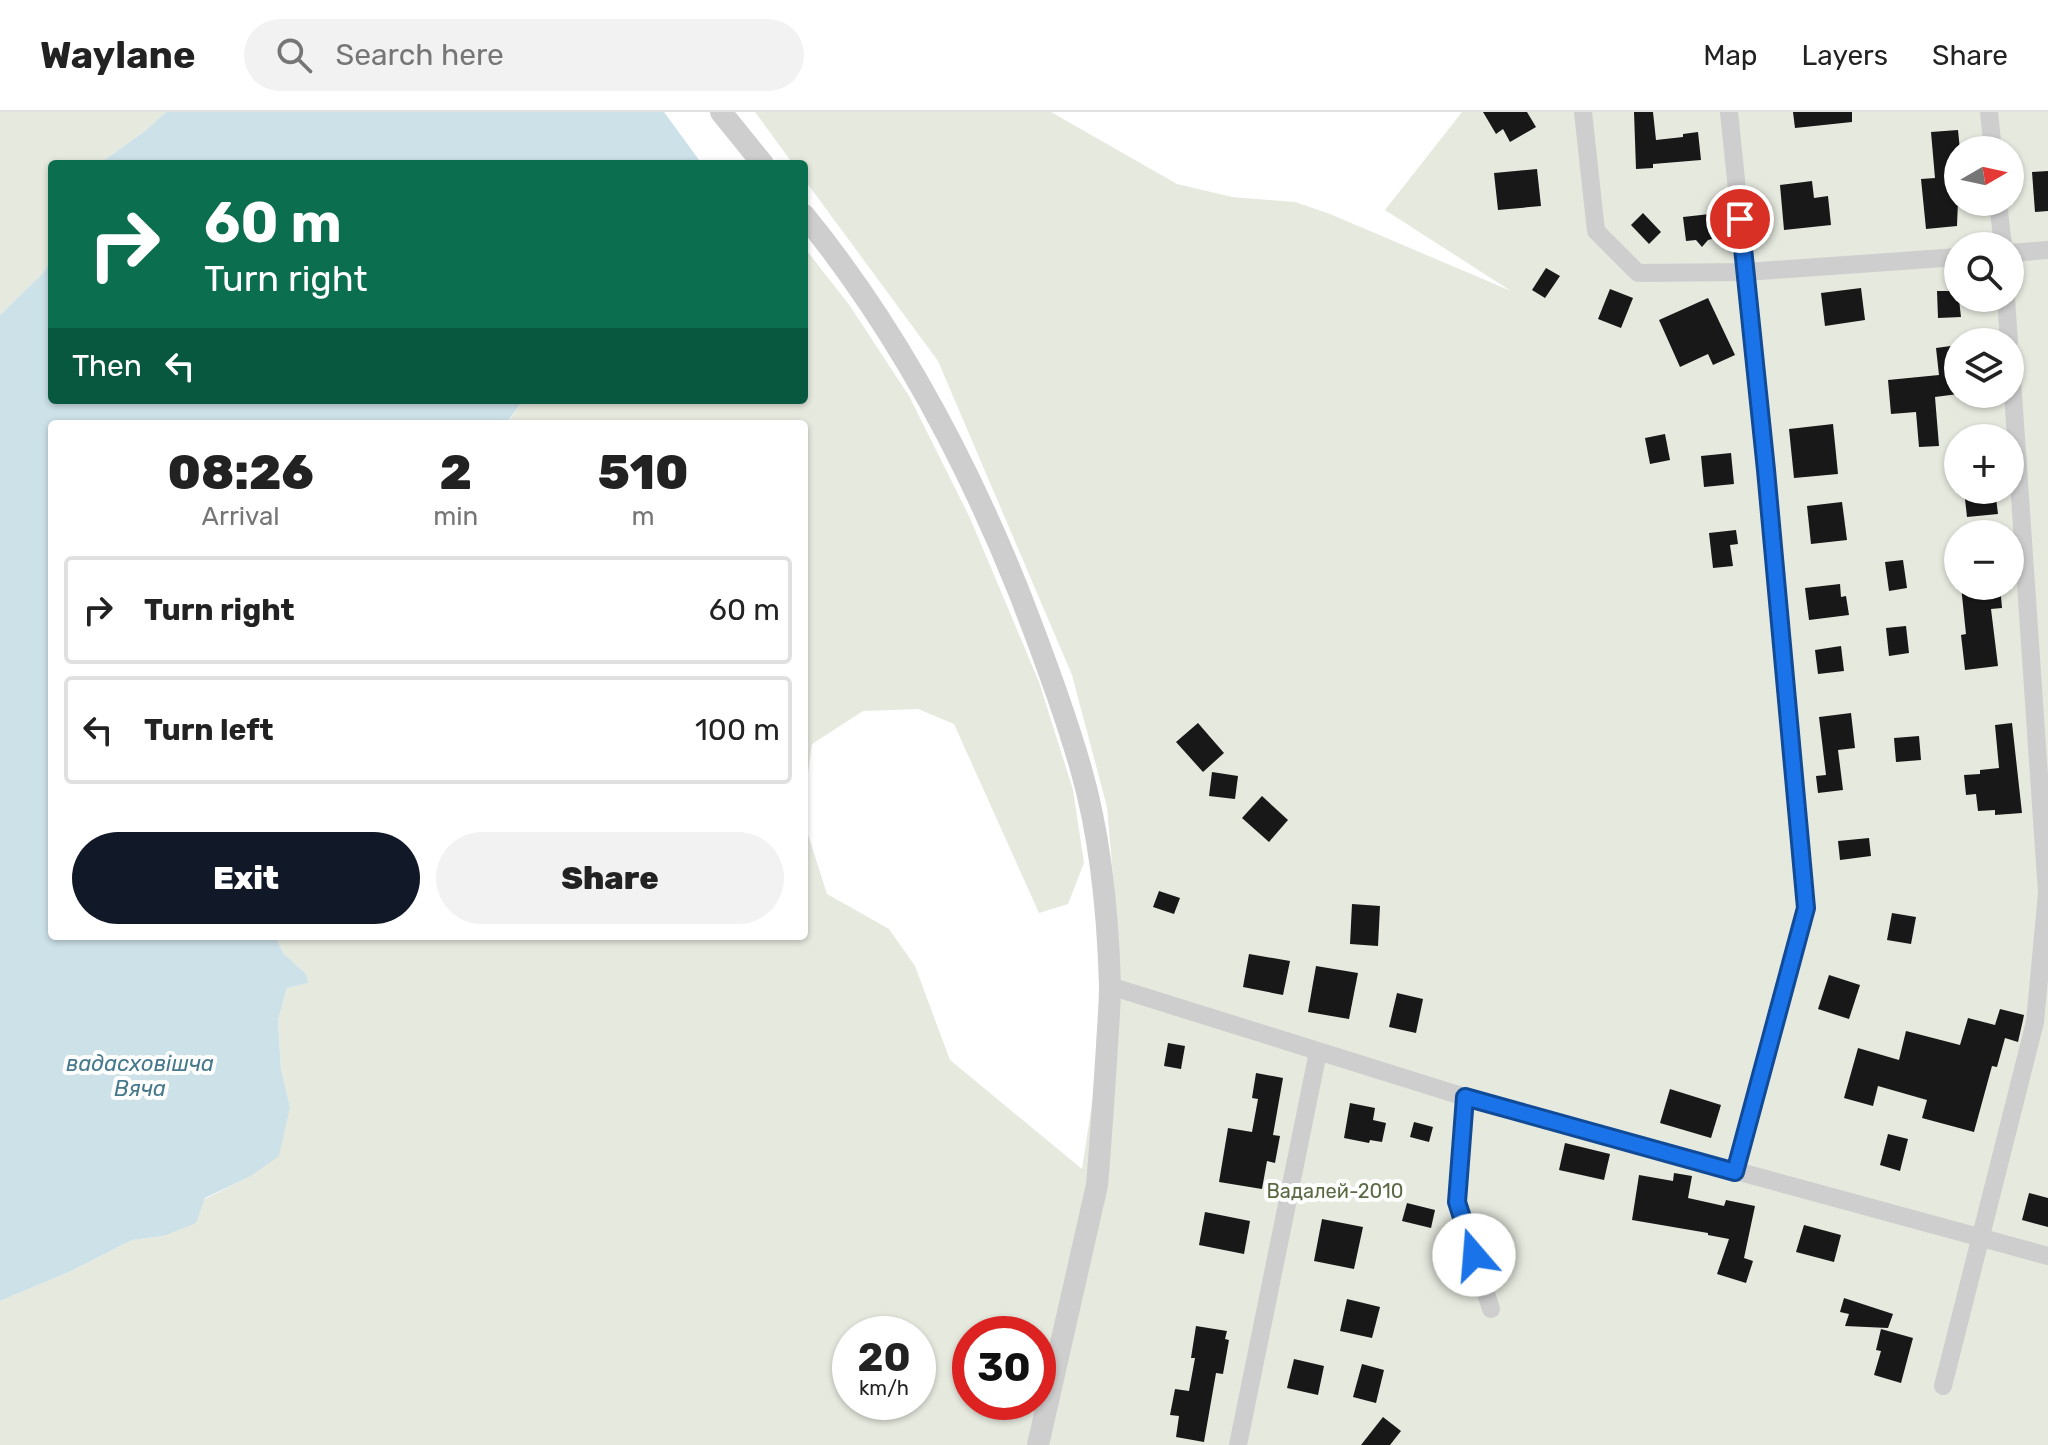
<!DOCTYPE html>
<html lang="en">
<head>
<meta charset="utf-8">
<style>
	:root { --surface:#fff; --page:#f2f2f2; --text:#222; --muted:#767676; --line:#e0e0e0; --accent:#111827 }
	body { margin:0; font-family:Rubik,sans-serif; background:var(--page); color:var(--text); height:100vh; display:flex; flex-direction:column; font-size:30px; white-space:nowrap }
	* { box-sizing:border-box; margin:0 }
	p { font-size:26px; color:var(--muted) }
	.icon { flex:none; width:44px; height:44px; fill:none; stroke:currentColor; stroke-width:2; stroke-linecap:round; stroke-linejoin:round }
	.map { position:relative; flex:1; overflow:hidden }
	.drawer { position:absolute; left:48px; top:308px; width:760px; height:520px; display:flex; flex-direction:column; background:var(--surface); border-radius:8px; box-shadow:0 2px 6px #0004 }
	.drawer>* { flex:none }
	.banner { position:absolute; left:48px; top:48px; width:760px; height:244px; border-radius:8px; box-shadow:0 2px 6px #0004; background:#0b6e4f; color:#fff; overflow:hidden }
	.needle { width:52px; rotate:81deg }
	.tools { position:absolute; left:1944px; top:24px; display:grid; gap:16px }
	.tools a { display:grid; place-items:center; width:80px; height:80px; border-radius:50%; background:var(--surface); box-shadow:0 2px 6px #0004; font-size:40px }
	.speed { position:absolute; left:832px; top:1204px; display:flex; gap:16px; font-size:40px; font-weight:700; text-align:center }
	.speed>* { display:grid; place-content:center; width:104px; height:104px; border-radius:50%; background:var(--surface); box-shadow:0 2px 6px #0004; line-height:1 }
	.speed small { font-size:20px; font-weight:400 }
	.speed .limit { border:12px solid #d22; background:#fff; color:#111 }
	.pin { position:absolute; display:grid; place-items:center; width:68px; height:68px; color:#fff; margin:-34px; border:4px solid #fff; border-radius:50%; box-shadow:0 2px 8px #0007 }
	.me { position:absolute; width:88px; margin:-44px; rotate:342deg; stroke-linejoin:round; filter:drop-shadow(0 0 6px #0008) }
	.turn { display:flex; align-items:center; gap:28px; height:168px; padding:0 24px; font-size:36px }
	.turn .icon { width:104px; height:104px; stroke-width:2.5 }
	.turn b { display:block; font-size:56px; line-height:68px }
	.then { display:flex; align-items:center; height:76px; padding:0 24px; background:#0003; gap:16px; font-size:30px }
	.eta { display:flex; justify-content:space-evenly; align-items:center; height:136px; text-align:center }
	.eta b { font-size:48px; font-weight:800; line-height:56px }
	.cta { display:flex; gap:16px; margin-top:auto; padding:16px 24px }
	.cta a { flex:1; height:92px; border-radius:48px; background:var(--accent); color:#fff; font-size:32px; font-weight:800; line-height:92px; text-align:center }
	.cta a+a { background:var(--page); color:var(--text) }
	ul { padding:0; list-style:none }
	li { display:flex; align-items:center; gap:24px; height:108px; margin:0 16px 12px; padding:0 8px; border:4px solid var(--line); border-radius:8px }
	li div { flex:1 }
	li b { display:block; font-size:30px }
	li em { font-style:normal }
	header { display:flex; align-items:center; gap:48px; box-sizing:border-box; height:112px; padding:0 40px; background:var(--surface); border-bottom:2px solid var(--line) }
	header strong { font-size:38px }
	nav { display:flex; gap:44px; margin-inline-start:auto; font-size:28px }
	.search { width:560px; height:72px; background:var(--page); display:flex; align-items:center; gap:20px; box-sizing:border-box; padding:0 28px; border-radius:44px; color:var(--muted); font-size:30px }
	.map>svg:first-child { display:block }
	.green { fill:#e5e9de; fill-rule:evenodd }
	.water { fill:#cce1e8 }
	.building { fill:#181818 }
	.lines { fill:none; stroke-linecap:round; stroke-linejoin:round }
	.minor { stroke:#cecece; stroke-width:18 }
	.tertiary { stroke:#cecece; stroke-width:22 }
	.route-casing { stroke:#114b97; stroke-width:20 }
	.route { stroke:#1a73e8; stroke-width:14 }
	.labels { text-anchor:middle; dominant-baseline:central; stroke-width:8; stroke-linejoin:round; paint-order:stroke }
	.park-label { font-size:20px; fill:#596942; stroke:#fff }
	.water-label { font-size:22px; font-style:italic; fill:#46798c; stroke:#fff }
</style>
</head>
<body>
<header>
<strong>Waylane</strong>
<div class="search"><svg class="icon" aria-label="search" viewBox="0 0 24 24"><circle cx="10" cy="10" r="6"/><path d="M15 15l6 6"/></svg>Search here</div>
<nav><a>Map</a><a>Layers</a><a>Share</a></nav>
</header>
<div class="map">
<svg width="2048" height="1333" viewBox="0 0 2048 1333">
	<rect width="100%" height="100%" fill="#fff"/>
	<g class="green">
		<path d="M0,0H166L145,19L99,52H52V145L44,160L0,203Z"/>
		<path d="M755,0H1051L1177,72L1232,85L1295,90L1330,102L1511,179L1385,98L1462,0H2048V1333H1041L1038,1222H970V1290H1037L1027,1333H0V1189L69,1160L132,1128L163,1124L205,1087L249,1065L290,995L281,957L278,908L287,876L307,871L306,862L284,842L275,824H804V710L827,782L889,817L915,854L950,948L1082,1057L1110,874L1115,787L1107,695L1072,563L938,249L804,67V52H793ZM1958,38H2010V90H1958ZM1958,134H2010V186H1958ZM1958,230H2010V282H1958ZM1958,326H2010V378H1958ZM1958,422H2010V474H1958ZM850,1222H918V1290H850Z"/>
		<path d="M804,135L850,194L909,284L970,406L1039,570L1073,678L1084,751L1068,792L1039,801L954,612L918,597L863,599L812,632L804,691V312H507L523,288H804Z"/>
	</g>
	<g class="water">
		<path d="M166,0H664L702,52H99L145,19Z"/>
		<path d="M52,145V288H523L506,312H52V824H275L284,842L306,862L308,871L287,876L278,908L281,957L290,995L279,1044L249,1065L205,1086L196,1111L163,1124L132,1128L69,1160L0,1189V203L44,160Z"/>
	</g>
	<g class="building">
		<path d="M1483,0H1527L1536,15L1510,30L1503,17L1496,22Z"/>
		<path d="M1634,0H1653L1656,28L1683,25V22L1698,20L1701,48L1653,52V56L1636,57Z"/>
		<path d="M1793,0H1852V10L1795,16Z"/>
		<path d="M1958,18L1960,38L1957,114L1926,117L1921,67L1935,66L1931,20Z"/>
		<path d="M1537,57L1541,94L1498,98L1494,61Z"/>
		<path d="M2048,59V99L2035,100L2032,60Z"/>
		<path d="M1812,69L1814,86L1828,84L1831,113L1784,118L1780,73Z"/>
		<path d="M1643,101L1661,120L1649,132L1631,113Z"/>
		<path d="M1710,102L1712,127L1708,128L1702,135L1696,128L1686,129L1683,105Z"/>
		<path d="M1546,156L1560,164L1545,186L1532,178Z"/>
		<path d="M1861,176L1865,208L1825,214L1821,181Z"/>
		<path d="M1610,177L1633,186L1621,216L1598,207Z"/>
		<path d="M1937,179H1958L1961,205L1938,206Z"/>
		<path d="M1708,186L1735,243L1713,253L1708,242L1680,255L1659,208Z"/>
		<path d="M1958,233V282L1935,285L1939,334L1919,335L1916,300L1891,302L1888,268L1939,263L1936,236Z"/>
		<path d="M1833,312L1838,362L1794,366L1789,317Z"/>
		<path d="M1665,322L1670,348L1650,352L1645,326Z"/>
		<path d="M1731,341L1734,372L1704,375L1701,344Z"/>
		<path d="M1964,378H1995L1998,402L1967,405Z"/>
		<path d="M1842,390L1847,428L1811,432L1807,394Z"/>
		<path d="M1736,418L1738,432L1730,433L1733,454L1713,456L1709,421Z"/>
		<path d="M1903,448L1907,476L1889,479L1885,450Z"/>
		<path d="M1840,472L1841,485L1846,484L1849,503L1809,508L1805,476Z"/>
		<path d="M1961,474H2000L2002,496L1991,497L1998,554L1965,558L1961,523L1966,522Z"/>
		<path d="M1906,514L1909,541L1889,544L1886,516Z"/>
		<path d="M1841,534L1844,559L1818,562L1815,538Z"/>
		<path d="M1851,601L1855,636L1838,638L1843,678L1818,681L1816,664L1826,663L1819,605Z"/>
		<path d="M1198,611L1224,641L1203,660L1176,630Z"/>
		<path d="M2012,611L2022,701L1995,703V698L1978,699L1976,682L1966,683L1964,663L1980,662V658L1999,656L1995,613Z"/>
		<path d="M1919,624L1921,648L1896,650L1894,626Z"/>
		<path d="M1212,660L1238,664L1235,687L1209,684Z"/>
		<path d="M1262,684L1288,708L1269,730L1242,706Z"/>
		<path d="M1869,726L1871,744L1840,748L1838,729Z"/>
		<path d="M1159,779L1180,786L1174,802L1153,795Z"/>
		<path d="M1352,792L1380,794L1378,834L1350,832Z"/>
		<path d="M1892,801L1916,805L1911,832L1887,828Z"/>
		<path d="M1249,842L1290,849L1283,883L1243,875Z"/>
		<path d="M1316,854L1358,861L1349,907L1308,900Z"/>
		<path d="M1829,863L1860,873L1849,907L1818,897Z"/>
		<path d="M1397,881L1423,887L1416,921L1389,915Z"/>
		<path d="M2000,897L2024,903L2023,908L2018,930L2005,926L1997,955L1992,954L1974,1020L1922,1006L1927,988L1878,974L1873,994L1844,986L1858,936L1899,948L1906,919L1960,933L1968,906L1995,913Z"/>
		<path d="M1168,931L1185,934L1181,957L1164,954Z"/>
		<path d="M1256,961L1283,966L1273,1023L1280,1024L1275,1051L1267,1049L1262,1077L1219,1070L1228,1016L1252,1020L1258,987L1252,986Z"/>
		<path d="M1670,977L1721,993L1711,1026L1660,1011Z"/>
		<path d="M1350,991L1375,996L1373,1008L1386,1011L1382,1030L1370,1028L1369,1031L1344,1026Z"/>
		<path d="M1414,1010L1433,1015L1429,1030L1410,1025Z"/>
		<path d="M1888,1022L1908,1027L1900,1059L1880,1053Z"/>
		<path d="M1565,1031L1610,1042L1604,1068L1559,1058Z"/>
		<path d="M1674,1061L1692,1064L1688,1086L1724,1094L1726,1088L1755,1094L1744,1146L1753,1149L1746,1171L1717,1162L1729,1127L1708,1123V1121L1632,1108L1639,1063L1673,1069Z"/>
		<path d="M2029,1081L2048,1086V1115L2022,1108Z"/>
		<path d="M1407,1091L1435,1098L1431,1116L1402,1109Z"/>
		<path d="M1205,1100L1250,1109L1244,1142L1199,1133Z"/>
		<path d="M1322,1107L1363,1115L1354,1157L1314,1149Z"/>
		<path d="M1804,1113L1841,1123L1834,1150L1796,1140Z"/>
		<path d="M1844,1186L1893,1202L1888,1216L1845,1214L1849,1202L1840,1200Z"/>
		<path d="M1347,1187L1380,1195L1372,1226L1340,1219Z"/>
		<path d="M1196,1214L1227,1219L1225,1227L1229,1228L1223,1262L1216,1261L1204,1330L1176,1325L1179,1304L1170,1303L1175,1277L1189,1279L1195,1246H1191Z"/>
		<path d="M1881,1217L1913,1226L1901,1271L1874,1263L1881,1239L1876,1238Z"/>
		<path d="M1294,1247L1324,1254L1318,1283L1287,1276Z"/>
		<path d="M1362,1252L1384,1258L1376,1291L1353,1285Z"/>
		<path d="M1383,1305L1401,1319L1390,1333H1361Z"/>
	</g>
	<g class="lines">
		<g class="minor">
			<path d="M1583,0L1596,119L1638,161L1746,160L1958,145"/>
			<path d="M1729,0L1766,358L1806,796L1735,1060"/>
			<path d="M1989,0L1993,38"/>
			<path d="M1998,90L2003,134"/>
			<path d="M2010,141L2048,138"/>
			<path d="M2006,186L2009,230"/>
			<path d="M1110,874L1465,985L2048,1144"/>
			<path d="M1465,985L1457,1090L1491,1197"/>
			<path d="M1943,1274L2035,910L2047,781L2010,238"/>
			<path d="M1238,1333L1318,940"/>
		</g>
		<g class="tertiary">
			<path d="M721,0L763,52"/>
			<path d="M804,103C896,216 965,345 1019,480C1042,539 1064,597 1081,657C1100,723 1108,805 1110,873C1110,893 1108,914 1107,934C1104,980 1101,1027 1097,1073L1038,1333"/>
		</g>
	</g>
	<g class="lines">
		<g class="route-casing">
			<path id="route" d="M1474,1143L1457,1090L1465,985L1735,1060L1806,796L1766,358L1740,107"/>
		</g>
		<use href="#route" class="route"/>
	</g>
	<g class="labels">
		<g class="park-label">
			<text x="1335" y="1079">Вадалей-2010</text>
		</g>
		<g class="water-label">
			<text x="140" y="951">вадасховішча<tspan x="140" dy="25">Вяча</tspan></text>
		</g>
	</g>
</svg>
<div class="tools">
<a><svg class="needle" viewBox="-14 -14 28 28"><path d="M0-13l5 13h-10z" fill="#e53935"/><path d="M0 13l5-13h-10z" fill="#767676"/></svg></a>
<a><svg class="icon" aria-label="search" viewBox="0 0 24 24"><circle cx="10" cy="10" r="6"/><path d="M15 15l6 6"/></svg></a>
<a><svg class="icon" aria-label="layers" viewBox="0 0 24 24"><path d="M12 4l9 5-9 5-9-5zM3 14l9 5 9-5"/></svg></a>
<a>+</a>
<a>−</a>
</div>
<div class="speed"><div>20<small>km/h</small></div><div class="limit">30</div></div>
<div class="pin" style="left:1740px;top:107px;background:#d93025"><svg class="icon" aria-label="arrive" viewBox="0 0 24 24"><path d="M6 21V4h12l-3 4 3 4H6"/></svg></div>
<svg class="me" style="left:1474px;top:1143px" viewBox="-20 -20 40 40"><circle r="19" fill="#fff"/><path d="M0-13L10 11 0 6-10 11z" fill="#1a73e8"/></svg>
<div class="banner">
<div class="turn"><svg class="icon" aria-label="right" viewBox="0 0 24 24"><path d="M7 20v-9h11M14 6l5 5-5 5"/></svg><div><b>60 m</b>Turn right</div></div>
<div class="then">Then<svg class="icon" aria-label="left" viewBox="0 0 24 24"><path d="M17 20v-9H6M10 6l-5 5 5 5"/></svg></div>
</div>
<section class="drawer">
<div class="eta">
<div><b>08:26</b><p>Arrival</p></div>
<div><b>2</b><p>min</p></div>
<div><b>510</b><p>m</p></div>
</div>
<ul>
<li><svg class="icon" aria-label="right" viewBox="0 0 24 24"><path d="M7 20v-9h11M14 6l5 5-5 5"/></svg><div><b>Turn right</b></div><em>60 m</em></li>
<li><svg class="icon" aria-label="left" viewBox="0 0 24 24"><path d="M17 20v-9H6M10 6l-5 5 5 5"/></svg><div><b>Turn left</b></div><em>100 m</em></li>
</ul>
<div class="cta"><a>Exit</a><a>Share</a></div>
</section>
</div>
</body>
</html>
